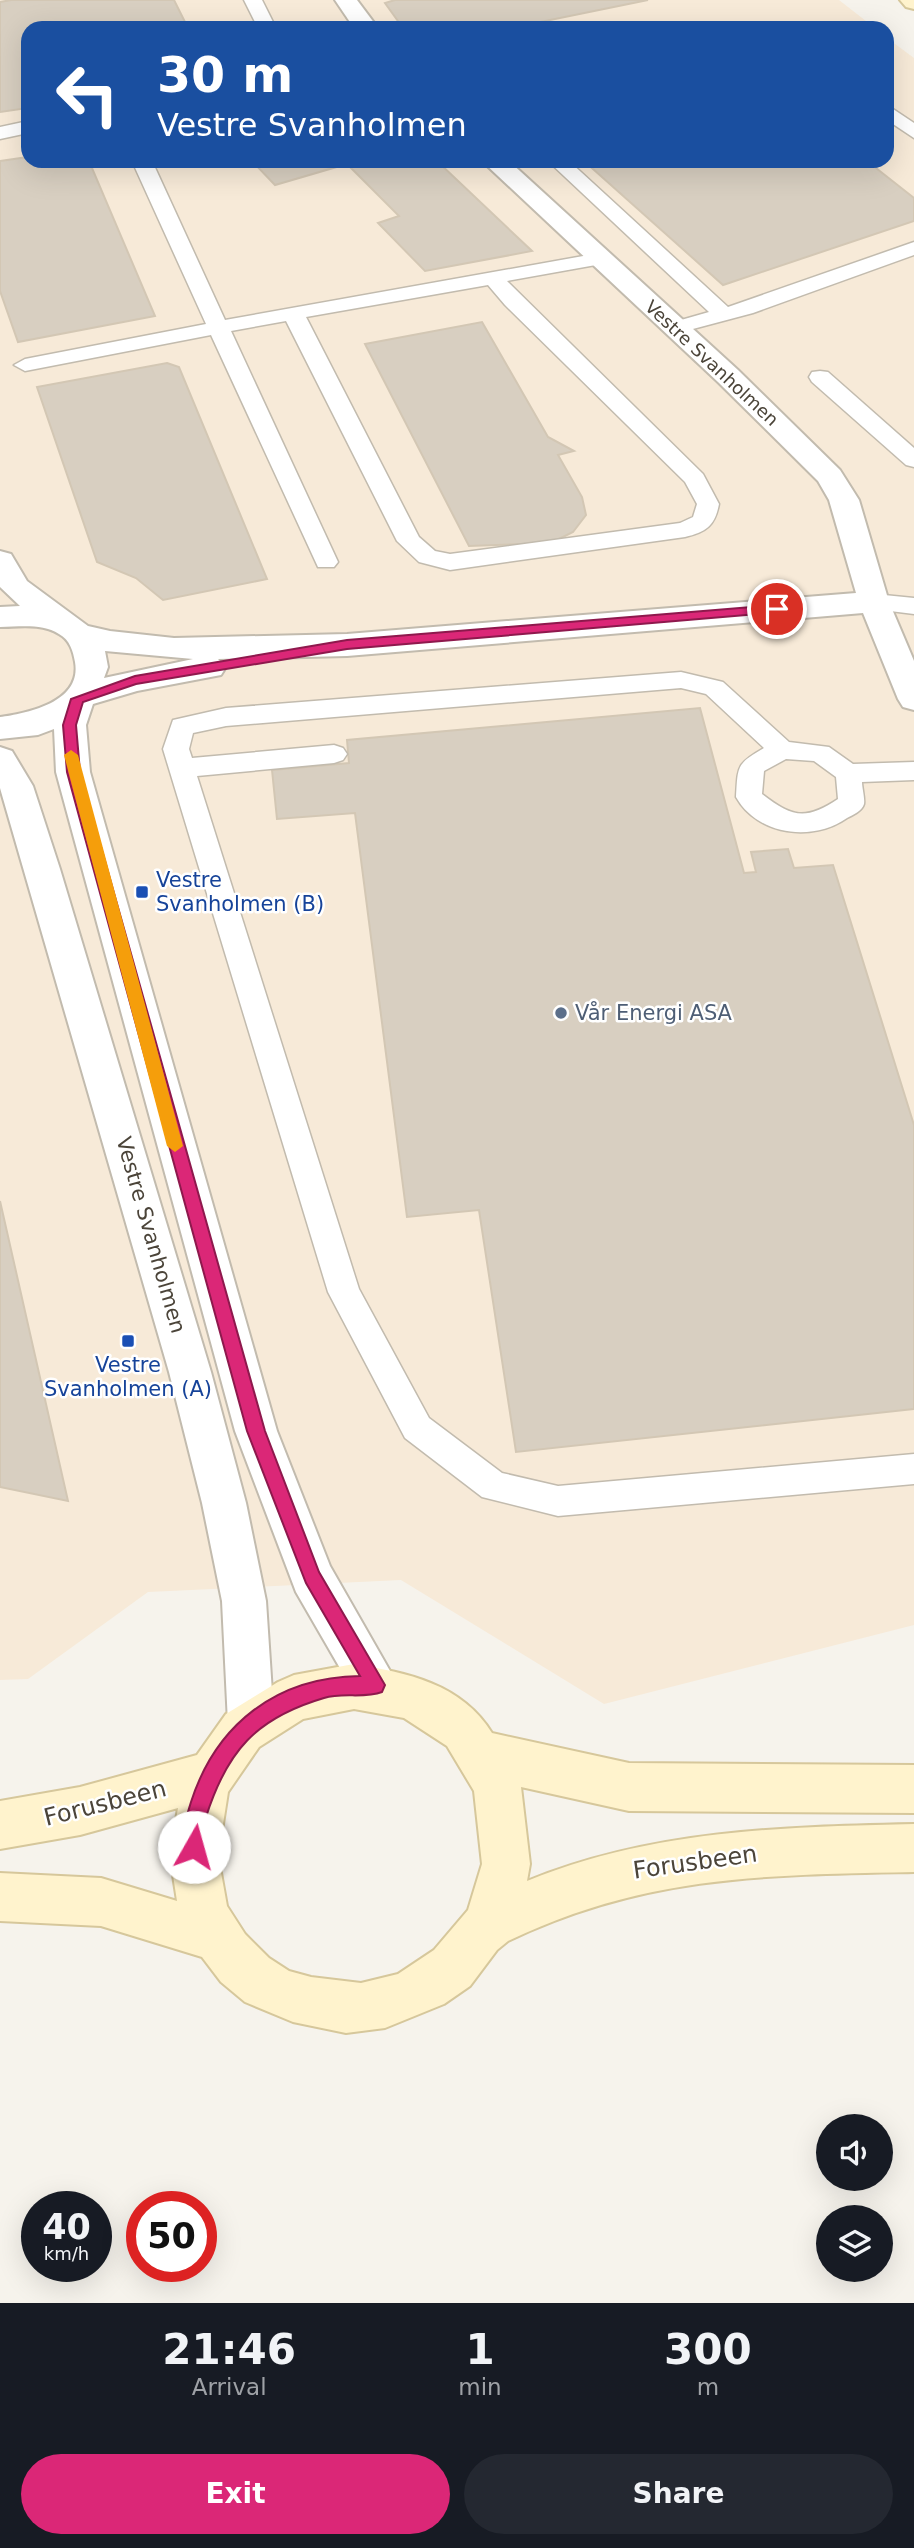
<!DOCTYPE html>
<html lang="en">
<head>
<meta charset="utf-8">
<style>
	:root { --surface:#171b24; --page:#242831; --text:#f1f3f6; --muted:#9ea1a6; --accent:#db2777 }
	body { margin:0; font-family:"DejaVu Sans",sans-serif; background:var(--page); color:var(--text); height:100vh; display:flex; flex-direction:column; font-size:26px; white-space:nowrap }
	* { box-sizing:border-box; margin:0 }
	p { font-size:23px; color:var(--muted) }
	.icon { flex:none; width:38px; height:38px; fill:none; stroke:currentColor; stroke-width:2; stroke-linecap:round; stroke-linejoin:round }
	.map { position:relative; height:2303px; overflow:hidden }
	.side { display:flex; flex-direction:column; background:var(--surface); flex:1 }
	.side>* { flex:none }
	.guide { position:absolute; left:21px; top:21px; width:873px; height:147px; border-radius:21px; box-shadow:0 7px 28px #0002; background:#1a4fa0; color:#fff; overflow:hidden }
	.controls { position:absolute; left:816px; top:2114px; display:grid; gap:14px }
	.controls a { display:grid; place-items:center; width:77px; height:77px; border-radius:50%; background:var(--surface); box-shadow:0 7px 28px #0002; font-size:35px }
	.speed { position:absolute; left:21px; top:2191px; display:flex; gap:14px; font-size:35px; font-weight:700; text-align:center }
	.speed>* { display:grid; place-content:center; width:91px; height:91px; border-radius:50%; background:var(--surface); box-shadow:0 7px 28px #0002; line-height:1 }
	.speed small { font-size:18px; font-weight:400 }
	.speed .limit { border:10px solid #d22; background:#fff; color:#111 }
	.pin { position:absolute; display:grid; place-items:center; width:60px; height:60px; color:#fff; margin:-30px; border:4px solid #fff; border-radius:50%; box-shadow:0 2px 7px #0007 }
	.me { position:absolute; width:77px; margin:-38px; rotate:7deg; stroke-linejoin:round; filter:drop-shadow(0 0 5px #0008) }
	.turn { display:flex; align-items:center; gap:24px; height:147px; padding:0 21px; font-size:32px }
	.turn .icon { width:91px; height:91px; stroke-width:2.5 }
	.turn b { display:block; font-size:49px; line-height:60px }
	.eta { display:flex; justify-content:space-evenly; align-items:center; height:119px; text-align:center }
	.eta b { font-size:42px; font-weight:800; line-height:49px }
	.primary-button { display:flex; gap:14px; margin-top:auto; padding:14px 21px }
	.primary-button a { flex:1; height:80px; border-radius:42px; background:var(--accent); color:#fff; font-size:28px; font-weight:800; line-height:80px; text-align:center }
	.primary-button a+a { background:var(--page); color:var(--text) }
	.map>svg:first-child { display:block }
	.commercial { fill:#f7ead8 }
	.building { fill:#d8cfc1; stroke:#d3c7b4; stroke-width:2 }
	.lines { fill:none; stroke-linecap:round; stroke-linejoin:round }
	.lane-casing { stroke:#c2bbae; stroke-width:3 }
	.street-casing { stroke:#c2bbae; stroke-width:4 }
	.secondary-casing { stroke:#d6c79b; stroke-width:4 }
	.lane { fill:#fff; fill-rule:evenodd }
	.street { fill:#fff; fill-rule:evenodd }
	.secondary { fill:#fff3cd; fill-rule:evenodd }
	.route { fill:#db2777; stroke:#8e194d; stroke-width:2 }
	.slow { fill:#f59e0b }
	.transit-dot { fill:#1a4fb4; stroke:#fff; stroke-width:2.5 }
	.service-dot { fill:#5c6f8a; stroke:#fff; stroke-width:2.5 }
	.labels { text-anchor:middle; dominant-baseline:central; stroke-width:5; stroke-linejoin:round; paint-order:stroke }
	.far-street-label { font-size:18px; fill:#4b4439; stroke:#fff }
	.transit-label { font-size:21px; fill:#164399; stroke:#fff; text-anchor:start }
	.service-label { font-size:21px; fill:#4e5e75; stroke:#fff; text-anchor:start }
	.street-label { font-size:21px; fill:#4b4439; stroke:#fff }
	.near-street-label { font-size:24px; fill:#4b4439; stroke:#fff }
</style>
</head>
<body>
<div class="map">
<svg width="914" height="2303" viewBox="0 0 914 2303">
	<rect width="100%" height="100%" fill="#f6f3ec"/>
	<path class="commercial" d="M0,0H839L875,28H28V161H887V38L914,58V1625L604,1704L401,1580L148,1592L28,1679L0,1680Z"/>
	<g class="building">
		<path d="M11,0H174L188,28H28V108L0,112V2Z"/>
		<path d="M395,0H648L511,28H403L385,3Z"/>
		<path d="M28,157V161H89L155,316L18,342L0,291V161Z"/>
		<path d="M252,161H437L532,251L425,271L378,223L399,216L347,164L275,185Z"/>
		<path d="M584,161H867L914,198V221L723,285Z"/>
		<path d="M482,322L548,437L574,451L558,455L582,497L586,515L573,532L561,538L548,543L469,546L365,344Z"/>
		<path d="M167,363L179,367L267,579L163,600L136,578L97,562L37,387Z"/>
		<path d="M700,708L744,873L756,872L751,852L788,849L794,868L833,865L914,1125V1409L516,1452L479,1210L407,1217L355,813L277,819L272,770L349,763L347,740Z"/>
		<path d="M0,1201L68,1501L0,1487Z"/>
	</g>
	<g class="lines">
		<g class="lane-casing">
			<g id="lane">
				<path d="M244,0H262L276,28H258Z"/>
				<path d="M887,105L914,123V138L887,120Z"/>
				<path d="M28,121V133L0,139V127Z"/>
				<path d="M132,161H152L225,320L600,253L607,255L610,259L607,263L507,281L703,474L719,504C715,525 707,532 685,537L450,570L419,562L397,541L286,321L231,331L338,562L334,567H318L211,335L25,371L14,365L25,359L206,324ZM488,285L505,305L685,482L697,504L693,517L680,523L450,554L435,551L419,537L306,317Z"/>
				<path d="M548,161H569L728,307L914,242V255L753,313L674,334L667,332L663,328L667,324L709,312Z"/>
				<path d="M820,371L828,372L914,448V467L906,465L812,382L809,377L812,372Z"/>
				<path d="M874,594L914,598V614L866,608L862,602L866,596Z"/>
				<path d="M681,672L723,682L789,742L829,747L853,764L914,762V780L862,782C862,788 865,798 864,804C862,811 853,815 847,818C813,842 758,836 736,797C738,766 736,764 764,748L706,694L681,688L226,726L193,733L189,749L192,758L334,745L343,748L347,754L343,760L334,763L197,776L359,1289L429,1418L502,1473L558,1486L914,1454V1484L558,1516L482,1497L405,1438L328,1292L163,749L173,720L226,708ZM786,759L814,761L836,777L838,799C805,821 792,817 762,794L764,771Z"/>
			</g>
		</g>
		<g class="street-casing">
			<g id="street">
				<path d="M335,0H357L378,28H354Z"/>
				<path d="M482,161H509L738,370L840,470L859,500L889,602L914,661V710L903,707L898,699L863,613L347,656L218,659L226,667L221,675L137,691L93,704L86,725L90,772L277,1431L330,1566L398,1685L391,1701L375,1707L359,1701L296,1592L235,1431L56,772L54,729L38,735L0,739V717C28,713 82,702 75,662C73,651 70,640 59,634C42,623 19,627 0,627V607L20,606L0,587V551L11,554L27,581L88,626L110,631L174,638L347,634L856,593L829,500L818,481L718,382ZM105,651L193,659L104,678L108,667Z"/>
				<path d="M0,747L12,751L33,786L60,869L211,1372L246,1503L266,1601L274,1723L267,1739L251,1746L235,1739L228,1723L222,1601L202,1503L169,1372L0,788Z"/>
			</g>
		</g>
		<g class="secondary-casing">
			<g id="secondary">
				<path d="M900,0H914V9L906,7Z"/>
				<path d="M354,1664C407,1673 461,1683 492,1733L629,1763L914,1765V1813L629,1811L521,1787L530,1864L527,1881C652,1830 781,1827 914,1824V1872C766,1875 645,1875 508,1941L497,1950L470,1986L444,2004L385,2028L346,2033L293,2022L245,2002L221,1982L202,1957L101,1926L0,1921V1873L101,1878L177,1901L170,1856L178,1808L80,1835L0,1849V1801L80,1787L197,1755L226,1714L278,1682L294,1675ZM354,1709L404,1718L447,1746L474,1791L482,1864L468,1910L434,1950L398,1974L361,1983L311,1977L289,1971L269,1958L245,1934L227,1906L218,1856L228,1792L259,1747L303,1719Z"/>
			</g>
		</g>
		<use href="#lane" class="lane"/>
		<use href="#street" class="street"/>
		<use href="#secondary" class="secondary"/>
	</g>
	<path class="route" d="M777,605L784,609L782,612L347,649L136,684L83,702L76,725L80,772L265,1431L319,1572L385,1685L382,1692C364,1699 343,1692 324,1698C256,1718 227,1751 206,1817C202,1830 205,1842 201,1854L194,1857L187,1854C179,1836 186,1819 191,1802C216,1724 277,1677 360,1676L306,1583L247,1431L67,772L63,725L71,699L135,676L347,640Z"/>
	<path class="slow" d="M71,750L78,755L183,1146L175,1152L167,1146L64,755Z"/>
	<g class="transit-dot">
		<rect x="135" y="885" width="14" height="14" rx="3.5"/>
		<rect x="121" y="1334" width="14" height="14" rx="3.5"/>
	</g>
	<circle class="service-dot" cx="561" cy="1013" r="7"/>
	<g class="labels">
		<g class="far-street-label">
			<text transform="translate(712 363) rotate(43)">Vestre Svanholmen</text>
		</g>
		<g class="transit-label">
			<text x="156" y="880">Vestre<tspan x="156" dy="24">Svanholmen (B)</tspan></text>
			<text x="128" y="1365" text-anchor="middle">Vestre<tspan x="128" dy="24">Svanholmen (A)</tspan></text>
		</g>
		<g class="service-label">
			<text x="575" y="1013">Vår Energi ASA</text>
		</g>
		<g class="street-label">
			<text transform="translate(151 1235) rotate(74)">Vestre Svanholmen</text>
		</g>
		<g class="near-street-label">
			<text transform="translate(105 1803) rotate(-14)">Forusbeen</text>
			<text transform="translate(695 1862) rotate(-8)">Forusbeen</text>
		</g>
	</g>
</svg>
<div class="controls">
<a><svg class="icon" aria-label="sound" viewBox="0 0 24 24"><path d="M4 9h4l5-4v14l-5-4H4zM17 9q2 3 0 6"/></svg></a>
<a><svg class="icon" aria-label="layers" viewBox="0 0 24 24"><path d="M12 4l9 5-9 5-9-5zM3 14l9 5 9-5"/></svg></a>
</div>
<div class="speed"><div>40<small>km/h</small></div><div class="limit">50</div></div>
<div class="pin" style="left:777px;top:609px;background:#d93025"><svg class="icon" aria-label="arrive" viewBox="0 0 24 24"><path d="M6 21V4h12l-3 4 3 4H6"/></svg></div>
<svg class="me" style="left:194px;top:1847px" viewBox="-20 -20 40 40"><circle r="19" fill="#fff"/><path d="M0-13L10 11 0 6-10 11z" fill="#db2777"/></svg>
<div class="guide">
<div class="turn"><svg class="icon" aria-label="left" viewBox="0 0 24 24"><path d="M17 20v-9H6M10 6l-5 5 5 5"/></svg><div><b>30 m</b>Vestre Svanholmen</div></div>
</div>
</div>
<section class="side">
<div class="eta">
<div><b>21:46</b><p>Arrival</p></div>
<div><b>1</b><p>min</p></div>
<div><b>300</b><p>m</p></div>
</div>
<div class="primary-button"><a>Exit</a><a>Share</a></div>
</section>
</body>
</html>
